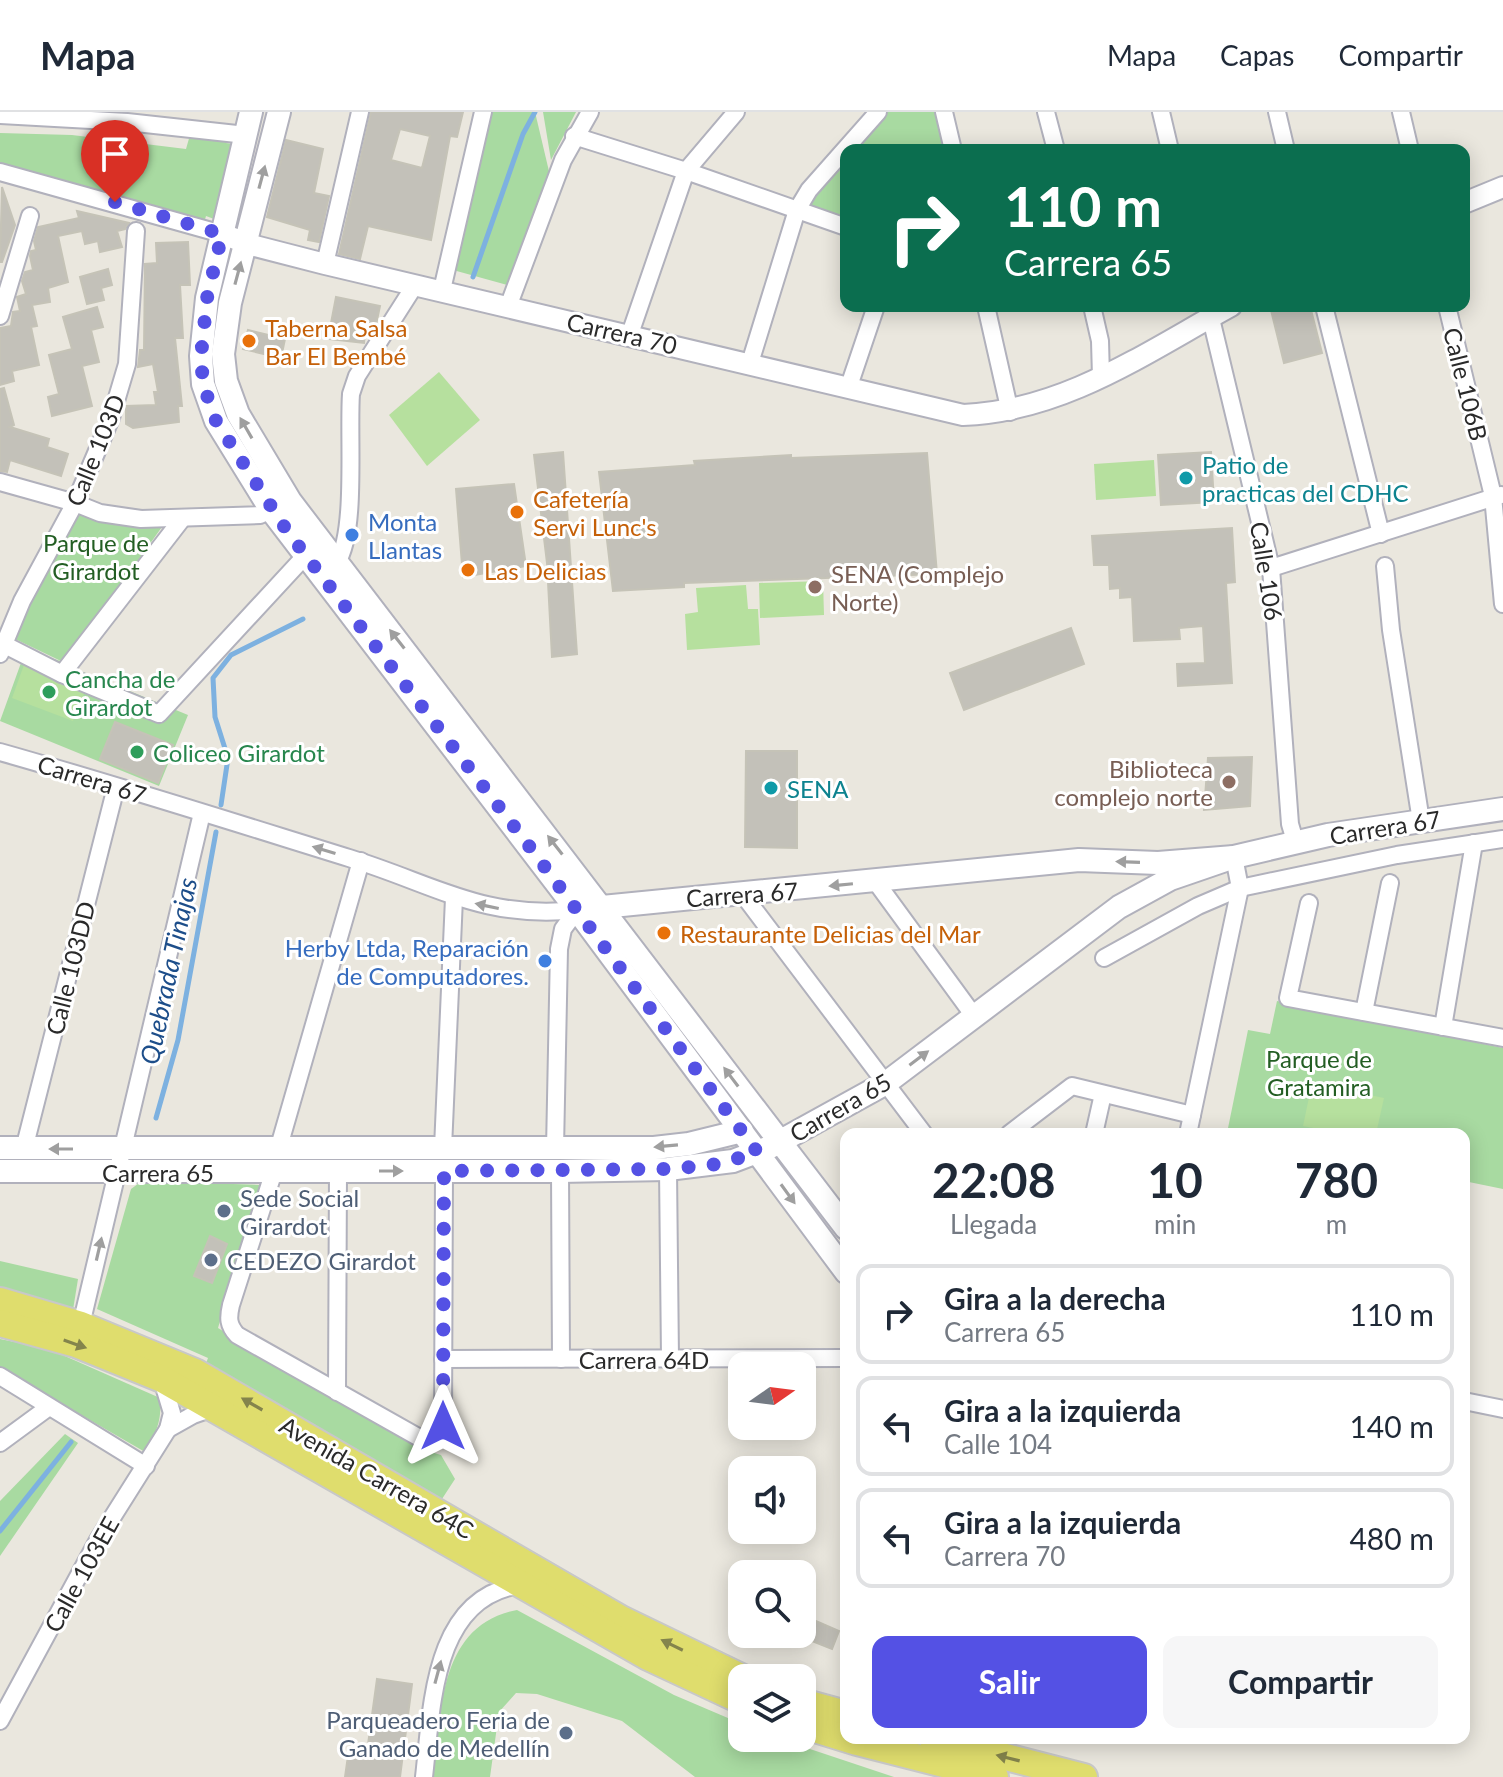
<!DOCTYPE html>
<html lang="es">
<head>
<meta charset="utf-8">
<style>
	:root { --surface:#fff; --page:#f6f6f7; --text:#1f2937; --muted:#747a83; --line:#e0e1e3; --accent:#5451e4 }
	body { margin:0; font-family:Lato,sans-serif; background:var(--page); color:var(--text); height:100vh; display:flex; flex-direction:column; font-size:30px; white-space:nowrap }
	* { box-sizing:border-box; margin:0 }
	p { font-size:26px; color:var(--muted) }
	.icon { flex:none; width:44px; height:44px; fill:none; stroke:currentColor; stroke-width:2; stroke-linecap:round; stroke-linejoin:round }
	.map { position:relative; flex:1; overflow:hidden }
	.sheet { position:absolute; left:840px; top:1016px; width:630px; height:616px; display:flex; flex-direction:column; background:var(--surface); border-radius:16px; box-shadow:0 4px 20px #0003 }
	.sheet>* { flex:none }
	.top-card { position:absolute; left:840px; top:32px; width:630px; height:168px; border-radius:16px; box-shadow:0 4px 20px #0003; background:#0b6e4f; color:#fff; overflow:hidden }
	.needle { width:52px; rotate:76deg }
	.fabs { position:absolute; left:728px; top:1240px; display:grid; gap:16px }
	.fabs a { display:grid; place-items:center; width:88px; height:88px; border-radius:16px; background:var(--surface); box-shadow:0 4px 20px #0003; font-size:40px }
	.pin { position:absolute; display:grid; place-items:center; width:68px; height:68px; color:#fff; margin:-82px -34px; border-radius:50% 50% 50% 0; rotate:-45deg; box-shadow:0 0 8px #0007 }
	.pin .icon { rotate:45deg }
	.me { position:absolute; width:88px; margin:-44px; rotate:0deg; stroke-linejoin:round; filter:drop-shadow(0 0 6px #0008) }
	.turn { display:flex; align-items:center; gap:28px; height:168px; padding:0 32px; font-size:36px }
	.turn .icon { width:104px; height:104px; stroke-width:2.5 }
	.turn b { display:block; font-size:56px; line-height:68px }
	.eta { display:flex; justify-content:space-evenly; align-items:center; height:136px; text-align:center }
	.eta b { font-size:48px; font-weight:700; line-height:56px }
	.button { display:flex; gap:16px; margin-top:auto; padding:16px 32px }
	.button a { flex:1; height:92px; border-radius:16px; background:var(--accent); color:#fff; font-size:32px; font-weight:700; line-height:92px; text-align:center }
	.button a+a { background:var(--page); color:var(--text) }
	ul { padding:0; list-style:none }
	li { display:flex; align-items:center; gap:24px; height:100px; margin:0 16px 12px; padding:0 16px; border:4px solid var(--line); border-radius:16px }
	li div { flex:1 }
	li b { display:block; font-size:30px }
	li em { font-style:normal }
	header { display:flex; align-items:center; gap:48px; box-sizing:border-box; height:112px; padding:0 40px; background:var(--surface); border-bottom:2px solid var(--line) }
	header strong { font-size:38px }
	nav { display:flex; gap:44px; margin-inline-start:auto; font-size:28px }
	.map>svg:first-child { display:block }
	.green { fill:#a8daa1 }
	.pitch { fill:#b6e09e }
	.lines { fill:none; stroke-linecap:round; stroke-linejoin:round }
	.stream { stroke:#7db1e0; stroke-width:5 }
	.building { fill:#c3c1b9; stroke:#c5c3b7; stroke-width:2; fill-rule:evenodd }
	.minor-casing { stroke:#b1b1bc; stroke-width:20 }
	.tertiary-casing { stroke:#b1b1bc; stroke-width:24 }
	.secondary-casing { stroke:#b1b1bc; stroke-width:26 }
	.primary-casing { stroke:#c8c8c8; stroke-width:30 }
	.minor { stroke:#fff; stroke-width:16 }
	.tertiary { stroke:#fff; stroke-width:20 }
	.secondary { stroke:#fff; stroke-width:22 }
	.primary { stroke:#dfdd6d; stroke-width:26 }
	.oneway { fill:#9f9f9f }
	.oneway2 { fill:#84844c }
	.route { stroke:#5451e4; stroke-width:14; stroke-dasharray:0 25.2 }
	.food-dot { fill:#e8710a; stroke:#fff; stroke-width:3 }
	.culture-dot { fill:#0f9aa8; stroke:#fff; stroke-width:3 }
	.shop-dot { fill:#3f7fe0; stroke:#fff; stroke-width:3 }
	.education-dot { fill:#8d6e63; stroke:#fff; stroke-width:3 }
	.leisure-dot { fill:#2e9e5b; stroke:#fff; stroke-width:3 }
	.service-dot { fill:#5c6f8a; stroke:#fff; stroke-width:3 }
	.labels { text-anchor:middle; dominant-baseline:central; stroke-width:6; stroke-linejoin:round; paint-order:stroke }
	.food-label { font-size:24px; fill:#c56008; stroke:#fff; text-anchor:start }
	.street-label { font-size:24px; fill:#2a2a2a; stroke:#fff }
	.culture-label { font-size:24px; fill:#0d838f; stroke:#fff; text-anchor:start }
	.shop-label { font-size:24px; fill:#366cbe; stroke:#fff; text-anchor:start }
	.park-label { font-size:24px; fill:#235e23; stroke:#fff }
	.education-label { font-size:24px; fill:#785e54; stroke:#fff; text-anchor:start }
	.leisure-label { font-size:24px; fill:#27864d; stroke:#fff; text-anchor:start }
	.service-label { font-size:24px; fill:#4e5e75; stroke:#fff; text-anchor:start }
	.water-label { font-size:26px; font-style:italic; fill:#1d4e8a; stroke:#fff }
</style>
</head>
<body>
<header>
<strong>Mapa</strong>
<nav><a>Mapa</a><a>Capas</a><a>Compartir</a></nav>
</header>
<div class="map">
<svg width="1503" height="1665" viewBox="0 0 1503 1665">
	<rect width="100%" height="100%" fill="#eae7de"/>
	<g class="green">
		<path d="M490,0H535L552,72L511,174L453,158Z"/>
		<path d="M543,0H576L551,48Z"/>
		<path d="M876,0H939L946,38H846V116L801,101L812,63Z"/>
		<path d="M0,21L72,23L186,37L190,23L227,26L226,31L233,32L214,107L206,104L204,111L0,56Z"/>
		<path d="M79,399L115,411L164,412L64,552L188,603L159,674L0,609L26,537L63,550L13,526Z"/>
		<path d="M1277,889L1503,936V1077L1464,1069V1022L1227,1021L1248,918L1270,922Z"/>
		<path d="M142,1069L260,1073L218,1216L421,1337L441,1343L455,1367L440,1390L205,1254L208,1246L97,1197L131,1077Z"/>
		<path d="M0,1149L78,1167L73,1198L0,1181Z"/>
		<path d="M0,1227L49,1237L160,1286C162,1309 156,1321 145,1340L0,1256Z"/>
		<path d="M65,1322L78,1331L0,1444V1389Z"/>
		<path d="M517,1498L674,1583L742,1612V1626H777L894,1665H695L622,1609L537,1582L516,1581L499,1600L490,1665H433C441,1601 438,1513 517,1498Z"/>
	</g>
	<g class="pitch">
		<path d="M439,260L480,308L427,354L389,303Z"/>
		<path d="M1154,348L1156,384L1096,388L1094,352Z"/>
		<path d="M823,469L824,503L760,506L759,471Z"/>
		<path d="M746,473L748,497H758L760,533L687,538L685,502L698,500L696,476Z"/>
		<path d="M25,550L87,574L73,609L12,586Z"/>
		<path d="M1312,971L1384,986L1376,1022H1344L1303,1014Z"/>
	</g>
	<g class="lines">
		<g class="stream">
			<path d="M473,165L523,22L535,0"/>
			<path d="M221,693L228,646L215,605L213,566L231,543L303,507"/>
			<path d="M156,1006L178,928L216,720"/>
			<path d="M0,1419L71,1330"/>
		</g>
	</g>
	<g class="building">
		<path d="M371,0H463L457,25L450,24L431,128L368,114L360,147L339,142ZM400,17L430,24L422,56L391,48Z"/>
		<path d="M286,28L323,37L314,81L329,84L319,130L308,128L310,118L267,105Z"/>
		<path d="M2,75L15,113L2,150H0Z"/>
		<path d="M77,99L129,111L125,117L117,119L122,135L100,140L98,129L85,132L82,119L58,124L68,170L48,176L50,190L32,193L37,214L31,215L39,253L12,259L14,269L0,273V216L11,214L13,200L20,199L17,185L26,182L22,169L25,160L33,158L30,144L31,139L36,138L34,129L38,115L79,106Z"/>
		<path d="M188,130L190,173H180L183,226H175L182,294H178L179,310L133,316L126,312V294L156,293L154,280H158L153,252L138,255L140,238H144L145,152L157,151L156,131Z"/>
		<path d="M108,157L112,173L101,176L104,188L87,192L80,165Z"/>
		<path d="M336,185L380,194L376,213L370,223L365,222L364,231L328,227Z"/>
		<path d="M1270,194H1310L1322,241L1284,251Z"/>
		<path d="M97,195L103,215L91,218L99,250L82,254L92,294L52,304L48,285L59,282L49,243L72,237L63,205Z"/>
		<path d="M248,218L285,227L281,246L243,237Z"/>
		<path d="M4,276L14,313L10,315L49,327L47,335L68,342L61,364L10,348L7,360L0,359V277Z"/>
		<path d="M563,340L577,542L552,545L547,451L534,343Z"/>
		<path d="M1211,340L1214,390L1161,393L1158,343Z"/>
		<path d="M927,341L937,462L684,471V475L613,479L599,360L695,353L694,349L791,343V346Z"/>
		<path d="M514,372L526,454L463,465L456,377Z"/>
		<path d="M1232,416L1235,470L1226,471L1232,571L1178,574L1177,552L1205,551L1203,514L1179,516L1180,527L1134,529L1132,485L1120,486V476L1110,477L1109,453H1094L1092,424Z"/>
		<path d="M1071,516L1084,552L964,598L950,561Z"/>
		<path d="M115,610L173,633L158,671L100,647Z"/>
		<path d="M746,639H797V736L745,735Z"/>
		<path d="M1252,645L1250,694L1204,698L1208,646Z"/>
		<path d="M210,1124L227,1132L212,1171L194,1164Z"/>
		<path d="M802,1503L839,1519L832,1537L802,1525Z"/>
		<path d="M377,1567L412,1572L400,1665H345L348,1644L366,1647Z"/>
	</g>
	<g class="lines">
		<g class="minor-casing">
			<g id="minor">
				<path d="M944,0L953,38"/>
				<path d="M1046,0L1056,38"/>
				<path d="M1161,0L1170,38"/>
				<path d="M1277,0L1286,38"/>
				<path d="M1401,0L1410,38"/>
				<path d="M0,3L127,10L246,23"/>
				<path d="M574,24L686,59L846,115"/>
				<path d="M0,60L222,122"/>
				<path d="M325,152L360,0"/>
				<path d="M442,178L483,0"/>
				<path d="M986,194L1010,300"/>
				<path d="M1092,194L1100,229L1101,265"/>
				<path d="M1208,194L1271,456L1290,712L1295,729"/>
				<path d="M1324,194L1381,422"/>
				<path d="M1447,194L1493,384L1503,492"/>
				<path d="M508,195L563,48L590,0"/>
				<path d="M0,204L30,104"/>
				<path d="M630,222L686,59L736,0"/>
				<path d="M750,251L797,98L809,78L878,0"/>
				<path d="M848,277L876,194"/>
				<path d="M0,370L75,391L100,401L141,407L260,403L279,394"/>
				<path d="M337,450C357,421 348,322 351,282L357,264L415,173"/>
				<path d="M1385,454L1391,518L1421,709"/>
				<path d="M1271,456L1501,383"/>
				<path d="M3,532L62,562L159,602L306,443"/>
				<path d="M0,542L22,489L75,391L111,306L127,252L136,119"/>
				<path d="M62,562L182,407"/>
				<path d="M0,640C117,673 233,710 349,746C434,772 483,808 577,798"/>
				<path d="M876,770L974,904"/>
				<path d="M741,780L924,1022"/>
				<path d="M1309,791L1288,886L1503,926"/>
				<path d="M1104,846L1198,794L1240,776L1397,743L1503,727"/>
				<path d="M1364,900L1390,771"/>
				<path d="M1443,915L1474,731"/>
				<path d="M1009,1022L1072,974L1192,1003"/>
				<path d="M1094,1022L1103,982"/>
				<path d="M1188,1022L1240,776L1234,745"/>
				<path d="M443,1036L454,786"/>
				<path d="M24,1037L116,675"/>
				<path d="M555,1037L559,837L563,817L577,798"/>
				<path d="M278,1038L361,749"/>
				<path d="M668,1057L670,1247"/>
				<path d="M274,1059L231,1193C228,1206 228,1213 237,1223L425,1329L437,1324L443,1314L444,1059"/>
				<path d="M560,1059L561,1247"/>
				<path d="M81,1213L202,701"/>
				<path d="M443,1247L846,1246"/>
				<path d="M0,1264L146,1354"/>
				<path d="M337,1280L338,1059"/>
				<path d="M1464,1289L1503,1297"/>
				<path d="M168,1317L193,1303L216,1295"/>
				<path d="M0,1331L49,1295"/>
				<path d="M0,1609L98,1428L168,1317L172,1301L162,1268"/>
				<path d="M424,1665C432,1596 432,1485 520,1473"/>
			</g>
		</g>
		<g class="tertiary-casing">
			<g id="tertiary">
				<path d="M1464,91L1503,75"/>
				<path d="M222,122L255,134L325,152L963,303C1064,299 1145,241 1231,194"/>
			</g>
		</g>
		<g class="secondary-casing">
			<g id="secondary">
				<path d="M251,0L207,186L201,244L203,272L216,309L271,398L577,798L846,1160"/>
				<path d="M279,0L230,191L223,242L226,269L238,302L290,389L846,1116"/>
				<path d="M592,796L1079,748L1158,751L1234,745L1328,723L1503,697"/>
				<path d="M0,1036H654L689,1032L742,1019"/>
				<path d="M0,1059H560L668,1057L733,1049L770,1035L886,971L1119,795L1170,767L1234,745"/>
			</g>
		</g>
		<g class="primary-casing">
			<g id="primary">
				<path d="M0,1189L81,1213L195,1260L621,1507L743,1566"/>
				<path d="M0,1211L76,1232L162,1267L648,1545L742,1589"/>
				<path d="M802,1590L846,1602"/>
				<path d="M802,1613L857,1630L995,1665"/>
				<path d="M932,1626L1084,1665"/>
			</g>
		</g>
		<use href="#minor" class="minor"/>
		<use href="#tertiary" class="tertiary"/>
		<use href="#secondary" class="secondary"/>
		<use href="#primary" class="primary"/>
	</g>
	<defs><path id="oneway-solid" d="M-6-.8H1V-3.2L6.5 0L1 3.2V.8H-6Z" transform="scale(2)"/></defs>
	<g class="oneway">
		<use href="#oneway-solid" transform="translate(262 65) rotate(-75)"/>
		<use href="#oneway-solid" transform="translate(238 161) rotate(-75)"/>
		<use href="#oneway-solid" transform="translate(246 316) rotate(-120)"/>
		<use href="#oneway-solid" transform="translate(397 527) rotate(-128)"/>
		<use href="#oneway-solid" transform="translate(555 733) rotate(-128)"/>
		<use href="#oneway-solid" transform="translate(324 738) rotate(-163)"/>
		<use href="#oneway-solid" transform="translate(1128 750) rotate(-178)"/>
		<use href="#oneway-solid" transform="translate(841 773) rotate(174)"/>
		<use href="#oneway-solid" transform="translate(487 794) rotate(-168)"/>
		<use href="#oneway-solid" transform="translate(919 946) rotate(-37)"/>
		<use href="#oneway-solid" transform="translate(731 965) rotate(-127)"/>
		<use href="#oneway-solid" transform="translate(666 1034) rotate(175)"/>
		<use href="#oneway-solid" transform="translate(61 1037) rotate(-180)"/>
		<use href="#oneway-solid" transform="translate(391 1059)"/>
		<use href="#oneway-solid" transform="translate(788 1082) rotate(54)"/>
		<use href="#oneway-solid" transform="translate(99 1137) rotate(-77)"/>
		<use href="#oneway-solid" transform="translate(438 1560) rotate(-75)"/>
	</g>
	<g class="oneway2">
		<use href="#oneway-solid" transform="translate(75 1232) rotate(19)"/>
		<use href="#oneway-solid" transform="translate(252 1292) rotate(-150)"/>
		<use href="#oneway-solid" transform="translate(672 1533) rotate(-154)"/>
		<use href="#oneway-solid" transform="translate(1008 1646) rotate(-166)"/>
	</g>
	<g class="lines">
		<path class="route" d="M115,90L222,122L207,186L201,244L203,272L216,309L287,419L529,734L758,1041L712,1053L668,1057L444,1059L443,1314"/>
	</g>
	<g class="food-dot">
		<circle cx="249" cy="229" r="8"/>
		<circle cx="517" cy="400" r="8"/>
		<circle cx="468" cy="458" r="8"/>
		<circle cx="664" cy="821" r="8"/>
	</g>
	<g class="culture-dot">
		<circle cx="1186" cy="366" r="8"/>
		<circle cx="771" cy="676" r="8"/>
	</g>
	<g class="shop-dot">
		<circle cx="352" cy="423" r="8"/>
		<circle cx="545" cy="849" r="8"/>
	</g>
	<g class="education-dot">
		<circle cx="815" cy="475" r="8"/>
		<circle cx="1229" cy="670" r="8"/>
	</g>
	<g class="leisure-dot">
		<circle cx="49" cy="580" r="8"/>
		<circle cx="137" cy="640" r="8"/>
	</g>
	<g class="service-dot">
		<circle cx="224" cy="1099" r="8"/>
		<circle cx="211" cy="1148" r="8"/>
		<circle cx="566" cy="1621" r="8"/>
	</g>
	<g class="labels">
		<g class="food-label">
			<text x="265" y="215">Taberna Salsa<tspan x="265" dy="28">Bar El Bembé</tspan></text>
			<text x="533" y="386">Cafetería<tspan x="533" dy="28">Servi Lunc's</tspan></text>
			<text x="484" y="458">Las Delicias</text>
			<text x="680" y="821">Restaurante Delicias del Mar</text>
		</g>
		<g class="street-label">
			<text transform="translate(622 221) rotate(13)">Carrera 70</text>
			<text transform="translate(1466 272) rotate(76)">Calle 106B</text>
			<text transform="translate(95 338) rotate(-68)">Calle 103D</text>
			<text transform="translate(1267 459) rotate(81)">Calle 106</text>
			<text transform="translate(92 667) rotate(17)">Carrera 67</text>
			<text transform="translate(1385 715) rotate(-9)">Carrera 67</text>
			<text transform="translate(742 782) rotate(-4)">Carrera 67</text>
			<text transform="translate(70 856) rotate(-76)">Calle 103DD</text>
			<text transform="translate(840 995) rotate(-30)">Carrera 65</text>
			<text x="158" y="1060">Carrera 65</text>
			<text x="644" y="1247">Carrera 64D</text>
			<text transform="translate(377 1365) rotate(30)">Avenida Carrera 64C</text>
			<text transform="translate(81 1462) rotate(-61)">Calle 103EE</text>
		</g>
		<g class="culture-label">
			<text x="1202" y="352">Patio de<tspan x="1202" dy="28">practicas del CDHC</tspan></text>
			<text x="787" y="676">SENA</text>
		</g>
		<g class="shop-label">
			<text x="368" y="409">Monta<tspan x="368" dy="28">Llantas</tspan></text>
			<text x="529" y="835" text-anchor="end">Herby Ltda, Reparación<tspan x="529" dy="28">de Computadores.</tspan></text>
		</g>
		<g class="park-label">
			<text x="96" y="430">Parque de<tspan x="96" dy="28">Girardot</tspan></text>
			<text x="1319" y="946">Parque de<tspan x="1319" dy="28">Gratamira</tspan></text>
		</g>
		<g class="education-label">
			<text x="831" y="461">SENA (Complejo<tspan x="831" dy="28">Norte)</tspan></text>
			<text x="1213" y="656" text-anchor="end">Biblioteca<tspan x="1213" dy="28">complejo norte</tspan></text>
		</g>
		<g class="leisure-label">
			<text x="65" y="566">Cancha de<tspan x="65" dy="28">Girardot</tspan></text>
			<text x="153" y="640">Coliceo Girardot</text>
		</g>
		<g class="service-label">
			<text x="240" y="1085">Sede Social<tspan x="240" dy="28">Girardot</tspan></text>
			<text x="227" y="1148">CEDEZO Girardot</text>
			<text x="550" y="1607" text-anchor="end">Parqueadero Feria de<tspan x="550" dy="28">Ganado de Medellín</tspan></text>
		</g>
		<g class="water-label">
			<text transform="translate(168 859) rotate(-78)">Quebrada Tinajas</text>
		</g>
	</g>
</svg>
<div class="fabs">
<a><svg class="needle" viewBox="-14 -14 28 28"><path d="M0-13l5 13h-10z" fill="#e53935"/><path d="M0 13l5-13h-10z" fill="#747a83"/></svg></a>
<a><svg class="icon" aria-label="sound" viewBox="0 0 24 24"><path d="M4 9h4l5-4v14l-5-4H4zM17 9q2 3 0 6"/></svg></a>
<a><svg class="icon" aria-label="search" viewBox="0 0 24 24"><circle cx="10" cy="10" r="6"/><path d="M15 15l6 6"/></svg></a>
<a><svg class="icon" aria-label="layers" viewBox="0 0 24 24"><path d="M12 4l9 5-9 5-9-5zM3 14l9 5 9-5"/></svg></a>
</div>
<div class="pin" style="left:115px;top:90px;background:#d93025"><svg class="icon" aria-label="arrive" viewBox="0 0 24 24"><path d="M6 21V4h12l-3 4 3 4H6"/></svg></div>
<svg class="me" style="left:443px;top:1314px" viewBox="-20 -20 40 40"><path d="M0-17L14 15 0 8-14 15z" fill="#5451e4" stroke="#fff" stroke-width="4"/></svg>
<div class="top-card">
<div class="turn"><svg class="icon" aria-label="right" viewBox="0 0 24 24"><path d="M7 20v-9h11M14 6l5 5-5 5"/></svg><div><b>110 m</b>Carrera 65</div></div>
</div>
<section class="sheet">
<div class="eta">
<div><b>22:08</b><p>Llegada</p></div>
<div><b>10</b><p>min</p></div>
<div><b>780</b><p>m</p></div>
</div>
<ul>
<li><svg class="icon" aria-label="right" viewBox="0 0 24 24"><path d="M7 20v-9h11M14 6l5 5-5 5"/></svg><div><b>Gira a la derecha</b><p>Carrera 65</p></div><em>110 m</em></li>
<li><svg class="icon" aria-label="left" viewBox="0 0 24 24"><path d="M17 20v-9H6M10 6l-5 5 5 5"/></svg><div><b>Gira a la izquierda</b><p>Calle 104</p></div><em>140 m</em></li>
<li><svg class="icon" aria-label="left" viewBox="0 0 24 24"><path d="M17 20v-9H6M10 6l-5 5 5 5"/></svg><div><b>Gira a la izquierda</b><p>Carrera 70</p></div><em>480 m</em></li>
</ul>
<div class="button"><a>Salir</a><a>Compartir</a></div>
</section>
</div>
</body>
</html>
